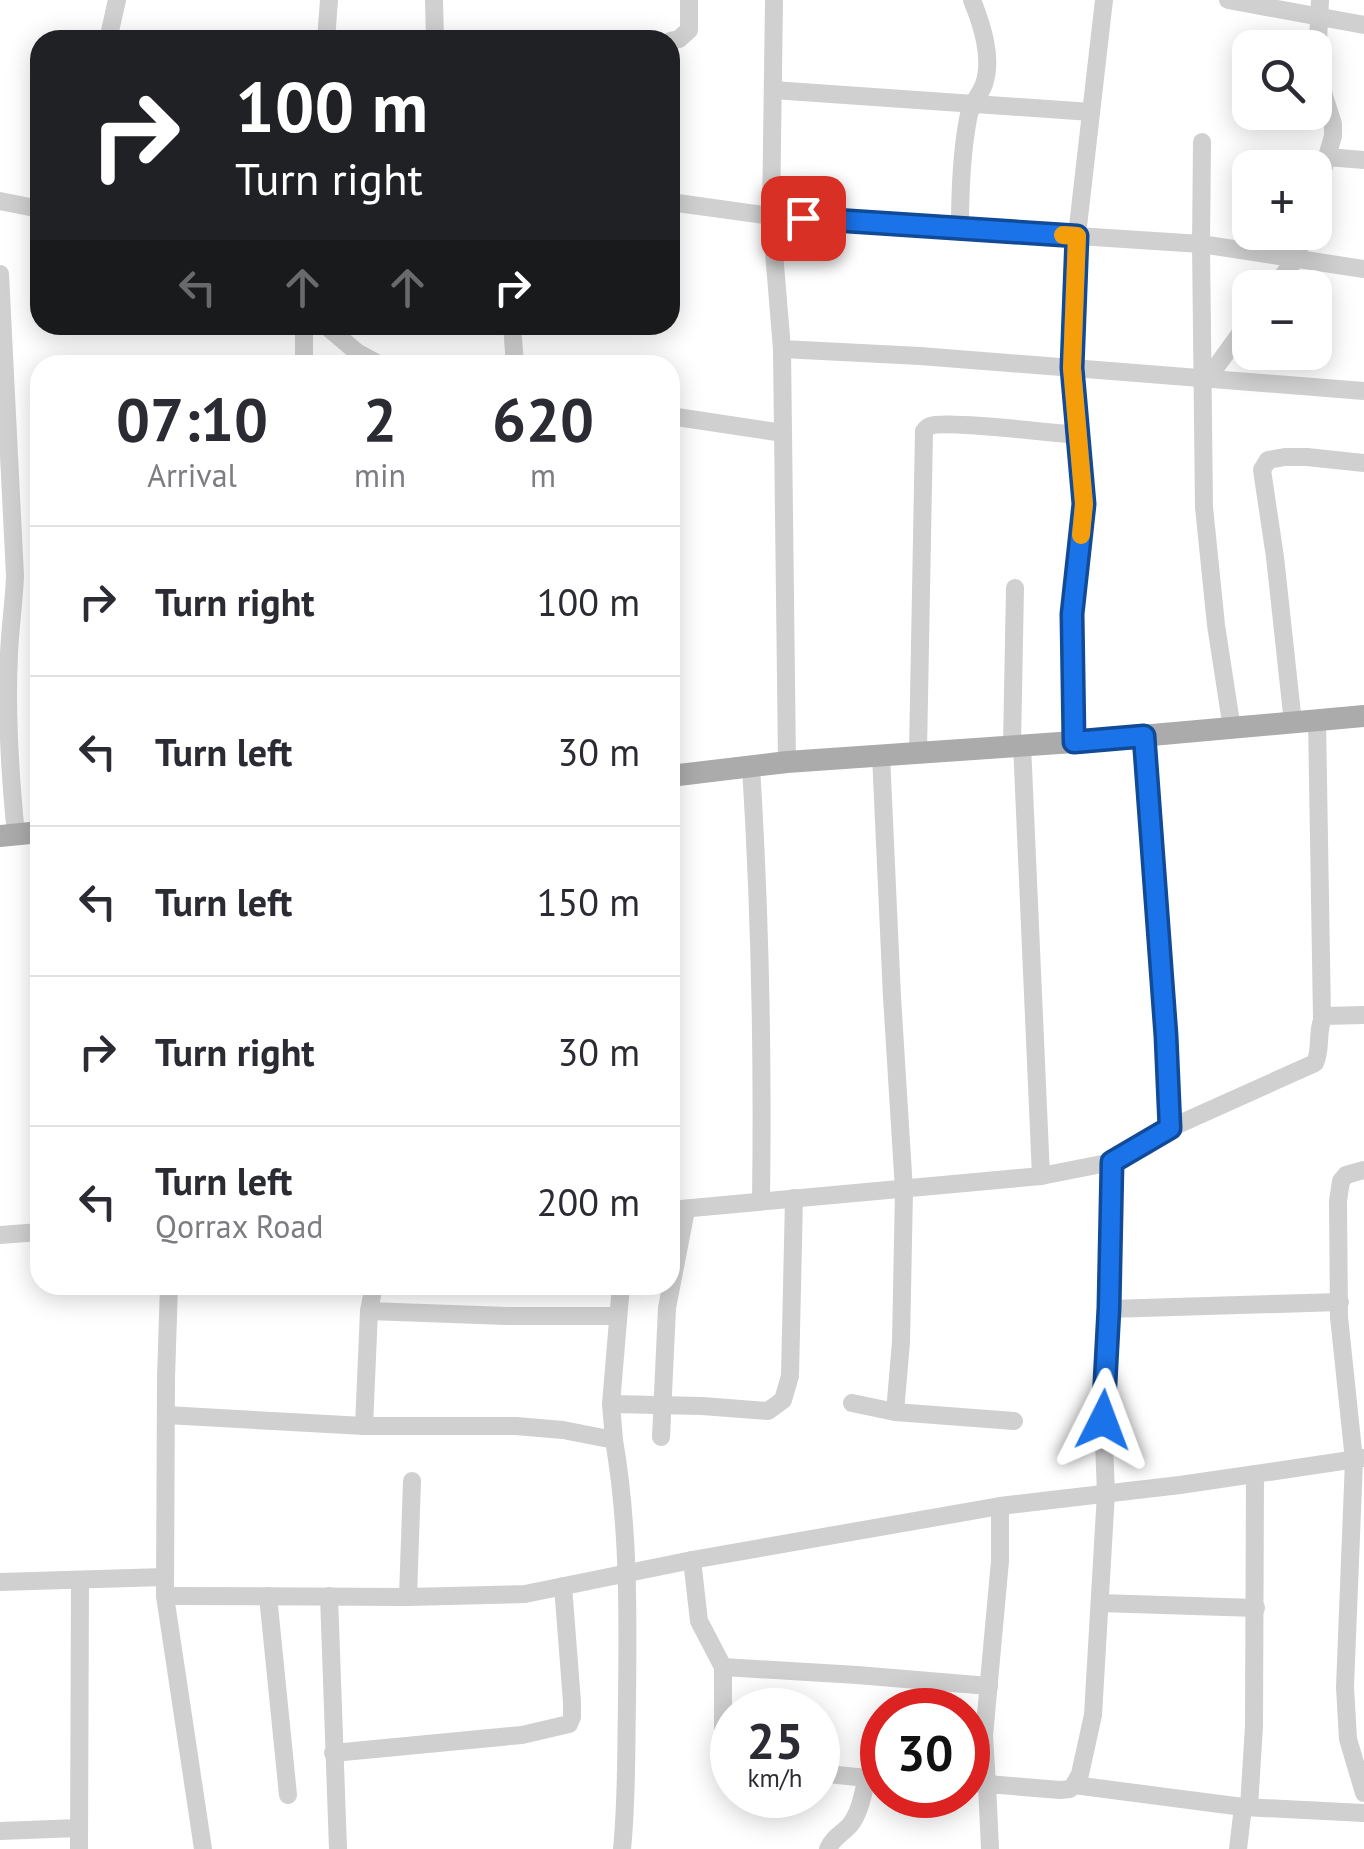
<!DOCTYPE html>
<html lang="en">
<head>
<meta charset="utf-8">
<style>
	:root { --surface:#fff; --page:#f2f2f3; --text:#2b2b33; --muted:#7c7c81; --line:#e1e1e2 }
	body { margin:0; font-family:"PT Sans",sans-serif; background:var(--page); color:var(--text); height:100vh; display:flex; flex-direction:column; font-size:38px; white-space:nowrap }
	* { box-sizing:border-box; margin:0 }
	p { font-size:32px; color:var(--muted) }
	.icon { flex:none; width:55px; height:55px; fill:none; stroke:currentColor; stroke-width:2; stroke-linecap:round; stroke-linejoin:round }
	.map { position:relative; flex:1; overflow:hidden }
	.details { position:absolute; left:30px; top:355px; width:650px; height:940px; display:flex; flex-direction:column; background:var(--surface); border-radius:30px; box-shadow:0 5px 25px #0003 }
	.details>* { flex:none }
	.top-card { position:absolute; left:30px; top:30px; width:650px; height:305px; border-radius:30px; box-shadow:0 5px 25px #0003; background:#202124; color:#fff; overflow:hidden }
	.tools { position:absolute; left:1232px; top:30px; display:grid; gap:20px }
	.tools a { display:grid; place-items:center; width:100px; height:100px; border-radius:20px; background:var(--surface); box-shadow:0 5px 25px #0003; font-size:50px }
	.speed { position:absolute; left:710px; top:1688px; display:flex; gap:20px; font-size:50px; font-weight:700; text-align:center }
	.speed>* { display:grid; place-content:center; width:130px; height:130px; border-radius:50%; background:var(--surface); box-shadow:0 5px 25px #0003; line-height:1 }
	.speed small { font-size:25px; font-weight:400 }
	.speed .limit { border:15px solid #d22; background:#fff; color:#111 }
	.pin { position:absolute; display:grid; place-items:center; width:85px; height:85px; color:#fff; margin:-42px; border-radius:20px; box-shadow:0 5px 15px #0006 }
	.me { position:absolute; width:110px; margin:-55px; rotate:3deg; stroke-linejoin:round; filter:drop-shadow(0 0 8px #0008) }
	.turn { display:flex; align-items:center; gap:35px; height:210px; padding:0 40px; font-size:45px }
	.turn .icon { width:130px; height:130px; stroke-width:2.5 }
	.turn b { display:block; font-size:70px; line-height:85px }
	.lanes { display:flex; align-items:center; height:95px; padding:0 40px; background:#0003; justify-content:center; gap:50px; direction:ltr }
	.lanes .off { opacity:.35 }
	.eta { display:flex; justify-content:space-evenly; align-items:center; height:170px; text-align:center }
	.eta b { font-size:60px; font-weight:800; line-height:70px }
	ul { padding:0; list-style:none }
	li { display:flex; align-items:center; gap:30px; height:150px; padding:0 40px; border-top:2px solid var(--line) }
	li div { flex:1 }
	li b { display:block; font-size:38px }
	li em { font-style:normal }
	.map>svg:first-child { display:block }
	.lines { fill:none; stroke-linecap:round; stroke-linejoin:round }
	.minor { stroke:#d0d0d0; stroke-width:18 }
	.major { stroke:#ababab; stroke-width:22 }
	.route-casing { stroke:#114b97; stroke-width:25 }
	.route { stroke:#1a73e8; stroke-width:18 }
	.slow { stroke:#f59e0b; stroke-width:18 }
</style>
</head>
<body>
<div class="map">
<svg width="1364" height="1849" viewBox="0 0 1364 1849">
	<rect width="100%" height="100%" fill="#fff"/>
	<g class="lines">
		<g class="minor">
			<path d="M434,0L435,40"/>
			<path d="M774,0L771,216L782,349L787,762"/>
			<path d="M1228,0L1364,25"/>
			<path d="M108,40L117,0"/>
			<path d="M326,40L329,0"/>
			<path d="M670,41L679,39L689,30V0"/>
			<path d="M773,90L1091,112"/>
			<path d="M1202,142L1201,244L1204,507L1216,625L1232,729"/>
			<path d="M1327,157L1364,160"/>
			<path d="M1315,198L1333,136V124L1324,96L1317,61L1320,0"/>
			<path d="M0,201L40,209"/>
			<path d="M670,202L771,216L1201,244L1364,269"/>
			<path d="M960,228C960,191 961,156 968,119C970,103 979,98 984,84C993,58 982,25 972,0"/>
			<path d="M0,274L15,576C14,602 10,628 9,654C6,714 10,775 16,835"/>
			<path d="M1273,288L1296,259L1304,232"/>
			<path d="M304,325V365"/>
			<path d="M325,325L358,353L380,365"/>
			<path d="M512,325L515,365"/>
			<path d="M782,349L920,356L1364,391"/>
			<path d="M1208,378L1250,320"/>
			<path d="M670,416L783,433"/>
			<path d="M1317,720L1322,1018"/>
			<path d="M1293,723L1275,557L1262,470L1268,460L1285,457H1307L1364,463"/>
			<path d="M1143,736L1166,1036L1170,1128"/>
			<path d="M1074,742L1072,613L1084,504L1072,368L1077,235L1104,0"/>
			<path d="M1012,745L1015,588"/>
			<path d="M918,752L924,431C926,429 927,427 930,426C945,420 1053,433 1077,435"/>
			<path d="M881,755L892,997L904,1190L901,1342L895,1412"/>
			<path d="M751,767C760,911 763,1056 761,1200"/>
			<path d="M1112,1162L1157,1134L1315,1063C1322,1049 1316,1030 1324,1016L1364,1015"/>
			<path d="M1364,1170L1346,1175L1341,1181L1338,1201L1339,1317L1354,1460L1345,1687L1348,1739L1364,1793"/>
			<path d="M670,1210L1041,1176"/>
			<path d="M0,1235L40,1232"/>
			<path d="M169,1285L166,1378L165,1596L203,1849"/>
			<path d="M1109,1309L1340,1302"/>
			<path d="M369,1311L507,1316H618"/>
			<path d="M852,1403L895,1412L1014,1421"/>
			<path d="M611,1404L702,1406L768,1411L783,1400L790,1376L794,1198"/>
			<path d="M166,1415L364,1426H516L563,1430L614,1440C629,1527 628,1614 627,1702C626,1751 627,1800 622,1849"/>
			<path d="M364,1426L369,1311L374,1285"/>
			<path d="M661,1437L667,1308L686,1210"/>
			<path d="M614,1440L611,1404L621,1285"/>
			<path d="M692,1560L699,1621L723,1667V1751L732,1764"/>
			<path d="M0,1582L164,1577"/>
			<path d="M165,1596L408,1597L525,1594L692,1560L1000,1506L1180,1485L1364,1458"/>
			<path d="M268,1596L288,1795"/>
			<path d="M329,1596L338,1849"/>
			<path d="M408,1597L412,1481"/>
			<path d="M1100,1603L1256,1608"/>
			<path d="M723,1667L857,1675L989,1686"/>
			<path d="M333,1753L522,1735L569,1724L572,1717V1702L563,1586"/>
			<path d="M818,1773L867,1778"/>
			<path d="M968,1783L987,1784L984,1736L1000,1561V1506"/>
			<path d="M1074,1785L1243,1807L1364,1813"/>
			<path d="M1249,1807L1254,1726L1255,1474"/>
			<path d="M0,1831L79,1828"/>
			<path d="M79,1849L80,1581"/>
			<path d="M828,1849C833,1837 842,1834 850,1825C860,1813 863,1793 867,1778L882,1779"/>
			<path d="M990,1849L987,1784L1060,1790L1070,1789L1074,1785L1080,1774L1093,1715L1106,1493L1103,1419L1109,1309L1112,1162L1041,1176L1022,744"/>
			<path d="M1238,1849L1243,1807"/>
		</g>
		<g class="major">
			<path d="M670,776L787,762L1074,742L1364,716"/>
			<path d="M0,836L40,832"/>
		</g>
	</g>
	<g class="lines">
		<g class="route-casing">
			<path id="route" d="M803,218L1077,236L1072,368L1084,504L1072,614L1074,742L1144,736L1166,1036L1170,1128L1112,1162L1109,1308L1103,1420"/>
		</g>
		<use href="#route" class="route"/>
		<path class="slow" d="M1063,235L1077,236L1072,368L1084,504L1081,535"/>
	</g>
</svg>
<div class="tools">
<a><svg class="icon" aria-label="search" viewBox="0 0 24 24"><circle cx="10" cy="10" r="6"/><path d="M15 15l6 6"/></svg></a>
<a>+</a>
<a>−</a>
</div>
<div class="speed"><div>25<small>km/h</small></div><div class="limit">30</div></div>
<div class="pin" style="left:803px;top:218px;background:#d93025"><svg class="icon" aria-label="arrive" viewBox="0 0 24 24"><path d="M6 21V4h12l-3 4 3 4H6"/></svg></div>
<svg class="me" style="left:1103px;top:1420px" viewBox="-20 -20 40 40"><path d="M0-17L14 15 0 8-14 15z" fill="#1a73e8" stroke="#fff" stroke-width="4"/></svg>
<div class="top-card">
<div class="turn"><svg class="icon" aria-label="right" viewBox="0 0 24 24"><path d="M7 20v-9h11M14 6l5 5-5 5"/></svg><div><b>100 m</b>Turn right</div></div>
<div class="lanes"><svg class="icon off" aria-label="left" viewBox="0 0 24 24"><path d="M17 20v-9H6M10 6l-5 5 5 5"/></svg><svg class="icon off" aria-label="ahead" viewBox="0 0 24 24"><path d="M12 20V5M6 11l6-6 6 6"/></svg><svg class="icon off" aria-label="ahead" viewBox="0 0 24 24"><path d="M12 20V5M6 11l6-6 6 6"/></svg><svg class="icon" aria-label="right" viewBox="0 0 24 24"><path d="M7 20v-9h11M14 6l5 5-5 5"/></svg></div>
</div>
<section class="details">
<div class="eta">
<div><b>07:10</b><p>Arrival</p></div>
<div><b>2</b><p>min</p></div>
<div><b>620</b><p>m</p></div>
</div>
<ul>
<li><svg class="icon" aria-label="right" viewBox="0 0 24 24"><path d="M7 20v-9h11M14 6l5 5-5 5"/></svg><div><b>Turn right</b></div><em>100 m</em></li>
<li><svg class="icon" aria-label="left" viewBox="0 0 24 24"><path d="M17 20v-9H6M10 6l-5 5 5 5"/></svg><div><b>Turn left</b></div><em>30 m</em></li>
<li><svg class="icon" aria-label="left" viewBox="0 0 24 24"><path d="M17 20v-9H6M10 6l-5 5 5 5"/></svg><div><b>Turn left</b></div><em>150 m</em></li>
<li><svg class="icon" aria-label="right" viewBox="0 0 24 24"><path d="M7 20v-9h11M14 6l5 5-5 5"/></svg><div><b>Turn right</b></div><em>30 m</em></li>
<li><svg class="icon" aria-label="left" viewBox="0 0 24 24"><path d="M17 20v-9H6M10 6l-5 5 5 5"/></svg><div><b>Turn left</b><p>Qorrax Road</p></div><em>200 m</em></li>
</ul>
</section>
</div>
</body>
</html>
